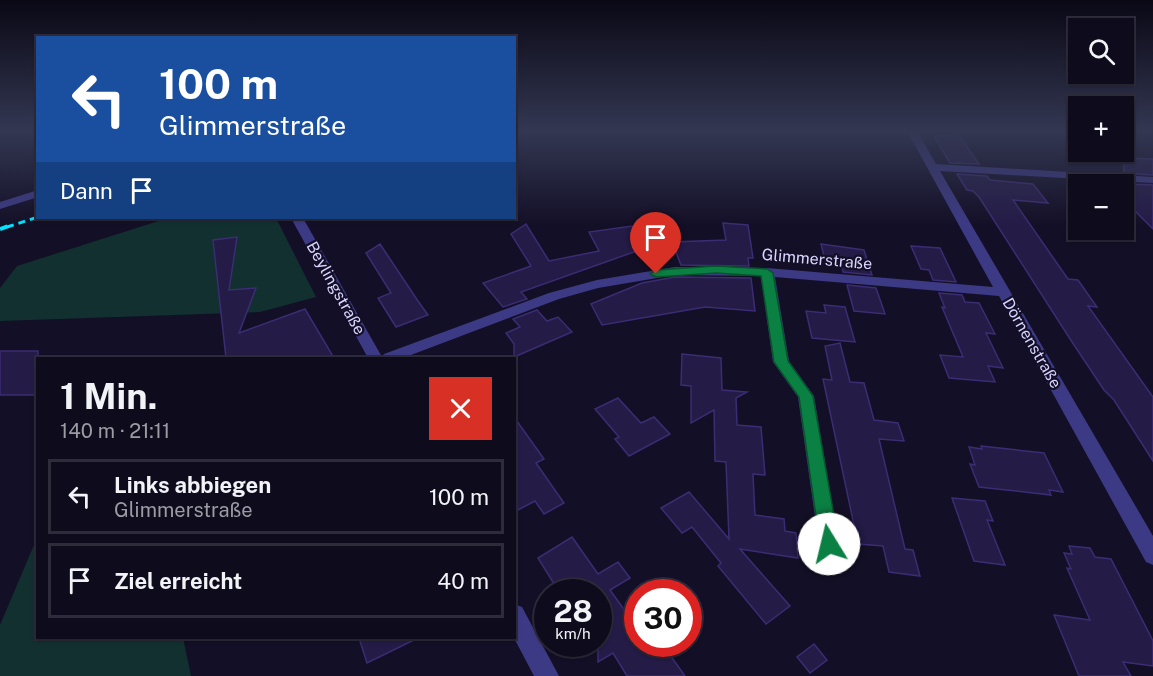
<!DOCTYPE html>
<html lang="de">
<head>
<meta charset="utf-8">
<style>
	:root { --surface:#0e0b1c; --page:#1c1929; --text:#f1f3f6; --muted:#9b9ba3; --line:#2e2b3b }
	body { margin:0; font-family:"Public Sans",sans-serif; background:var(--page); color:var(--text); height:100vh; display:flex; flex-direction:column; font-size:22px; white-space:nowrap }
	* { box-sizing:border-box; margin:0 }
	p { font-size:20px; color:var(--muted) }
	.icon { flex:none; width:33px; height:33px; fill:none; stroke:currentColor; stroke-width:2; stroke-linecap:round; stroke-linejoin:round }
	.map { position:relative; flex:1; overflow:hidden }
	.sheet { position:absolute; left:36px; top:357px; width:480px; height:282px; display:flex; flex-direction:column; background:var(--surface); border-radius:0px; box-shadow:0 2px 4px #0004,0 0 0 2px var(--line) }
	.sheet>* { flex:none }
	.guide { position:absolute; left:36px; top:36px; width:480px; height:183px; border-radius:0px; box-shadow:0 2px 4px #0004,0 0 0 2px var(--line); background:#1a4fa0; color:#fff; overflow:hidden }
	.buttons { position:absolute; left:1068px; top:18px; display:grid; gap:12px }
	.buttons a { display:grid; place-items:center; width:66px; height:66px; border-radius:0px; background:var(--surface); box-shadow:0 2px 4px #0004,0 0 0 2px var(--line); font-size:30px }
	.speed { position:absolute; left:534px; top:579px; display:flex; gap:12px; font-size:30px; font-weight:700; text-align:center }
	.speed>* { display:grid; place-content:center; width:78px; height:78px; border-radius:50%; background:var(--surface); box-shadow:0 2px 4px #0004,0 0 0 2px var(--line); line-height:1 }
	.speed small { font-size:15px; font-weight:400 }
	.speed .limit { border:9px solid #d22; background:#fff; color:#111 }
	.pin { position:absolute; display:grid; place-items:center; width:51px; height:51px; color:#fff; margin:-62px -26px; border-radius:50% 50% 50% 0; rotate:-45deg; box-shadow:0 0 6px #0007 }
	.pin .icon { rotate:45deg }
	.me { position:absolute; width:66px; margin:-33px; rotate:351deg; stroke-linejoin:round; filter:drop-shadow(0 0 4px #0008) }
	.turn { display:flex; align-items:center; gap:21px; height:126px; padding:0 24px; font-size:27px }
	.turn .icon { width:78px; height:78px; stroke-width:2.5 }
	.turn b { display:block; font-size:42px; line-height:51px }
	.then { display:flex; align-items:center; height:57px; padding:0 24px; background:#0003; gap:12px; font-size:22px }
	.round { display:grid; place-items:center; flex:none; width:63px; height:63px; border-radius:0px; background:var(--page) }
	.overview { display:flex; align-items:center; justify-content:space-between; height:102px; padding:0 24px }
	h1 { font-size:36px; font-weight:700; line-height:45px }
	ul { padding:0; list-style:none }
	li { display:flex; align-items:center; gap:18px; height:75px; margin:0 12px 9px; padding:0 12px; border:3px solid var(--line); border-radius:0px }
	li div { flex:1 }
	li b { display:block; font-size:22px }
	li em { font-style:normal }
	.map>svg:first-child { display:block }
	.green { fill:#12302f }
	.building { fill:#241b47; stroke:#3b2d73; stroke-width:1.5 }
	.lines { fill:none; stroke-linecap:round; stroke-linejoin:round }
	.street { fill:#3d3a85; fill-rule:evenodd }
	.rail-far1 { stroke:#00e5ff; stroke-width:3; stroke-dasharray:7 5; stroke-linecap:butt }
	.rail { stroke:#00e5ff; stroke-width:4; stroke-dasharray:8 7; stroke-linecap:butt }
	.route { fill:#0b8043; stroke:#07532c; stroke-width:1.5 }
	.labels { text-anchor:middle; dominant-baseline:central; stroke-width:4.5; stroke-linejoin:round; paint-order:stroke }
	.street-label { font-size:16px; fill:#d9d4ff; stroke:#130f26 }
</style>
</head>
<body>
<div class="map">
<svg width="1153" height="676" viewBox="0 0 1153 676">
	<rect width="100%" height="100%" fill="#130f26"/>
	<g class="green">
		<path d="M168,218H276L316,297L260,312L0,321V288L17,266Z"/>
		<path d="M37,538L38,638H183L191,676H0V625Z"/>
	</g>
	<g class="building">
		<path d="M931,131H956L979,164L950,163Z"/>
		<path d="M1124,158L1153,159V175L1124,173Z"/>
		<path d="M957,174L987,176L990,180L1033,184L1048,203L1013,200L1068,279L1078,280L1097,307L1088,306L1153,397V461L1114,400L1104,390L1072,342L979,197L973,191L967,190Z"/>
		<path d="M1124,184L1153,185V229L1124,200Z"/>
		<path d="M672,219L679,236L521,292L527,299L503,307L483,283L531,266L511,234L526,224L549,261L599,251L589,232L640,225L637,221Z"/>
		<path d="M723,223L748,225L753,258H748L749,266L681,265L672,242L726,240Z"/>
		<path d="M237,237L229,290L256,288L239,333L305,309L334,358H226L213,240Z"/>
		<path d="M380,244L418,301L428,315L396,327L378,298L391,293L366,253Z"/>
		<path d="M821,244L864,250L872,275L843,272L842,265L826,264Z"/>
		<path d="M911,246L940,248L956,282L933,280L929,270L921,269Z"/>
		<path d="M675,277L751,278L755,311L705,307L602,325L591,304L642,283Z"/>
		<path d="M847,285L876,288L885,314L854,311Z"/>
		<path d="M939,293L962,295L965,302L979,303L995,334L986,333L1003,368L988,366L995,382L949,378L940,355L963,357L942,307L945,308Z"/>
		<path d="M824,305L845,307L855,342L812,338L806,311L826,313Z"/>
		<path d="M537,310L547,321L558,317L572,332L514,357V344L506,333L520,327L513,319Z"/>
		<path d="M840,343L850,382L864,383L874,420L898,423L904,441L879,439L905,549L913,550L920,576L889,572L883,546L858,544L823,379L832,380L825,346Z"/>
		<rect x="0" y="351" width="38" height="44"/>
		<path d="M682,354L721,358L722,390L747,392L736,398L737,425L761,427L765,475L753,474L755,515L784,519L785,531L796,533L798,558L740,549L790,606L766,624L718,566L721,563L692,527L682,533L661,508L689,492L729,539L726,462L715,461L714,410L691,423V386L681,385Z"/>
		<path d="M618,398L641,423L654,417L670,434L629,456L615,439L619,437L595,409Z"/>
		<path d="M514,417L544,459L536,463L564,503L544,514L535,501L514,512Z"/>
		<path d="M981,446L1044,453L1063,492L1049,490L1051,495L979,487L970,464L975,465L969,447L982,449Z"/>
		<path d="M952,498L985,501L993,521L987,520L1005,565L974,561Z"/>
		<path d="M572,537L598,574L618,562L630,578L610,590L638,629V644H662L685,676H627L613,653L598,662V592H559L538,558Z"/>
		<path d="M1069,546L1090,548L1095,557L1111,559L1153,641V666L1123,662L1131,676H1079L1054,615L1090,620L1067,568L1071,569L1064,553L1072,554Z"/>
		<path d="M359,638H418L367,663Z"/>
		<path d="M814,644L827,660L810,673L797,657Z"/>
	</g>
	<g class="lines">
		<g class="street">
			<path d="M907,131H917L936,164L1153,177V183L940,171L1153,536V565L1146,562L999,296L775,277L789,361L814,396L839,545L836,552L829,554L822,552L819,545L798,397L773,362L761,276L675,275L598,288L559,299L403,358H368L291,218H303L382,357L384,354L549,293L597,280L675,267L767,268L993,287Z"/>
			<path d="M38,190V197L0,209V202Z"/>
			<path d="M514,604L522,607L559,676H534L514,638Z"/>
		</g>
		<path class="rail-far1" d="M7,227L38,217"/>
		<path class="rail" d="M0,229L12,225"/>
	</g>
	<linearGradient id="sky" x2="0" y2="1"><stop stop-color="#0a0815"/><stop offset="0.58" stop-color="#333752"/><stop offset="1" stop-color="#333752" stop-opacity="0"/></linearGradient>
	<rect width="1153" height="226" fill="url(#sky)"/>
	<path class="route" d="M716,266L767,269L773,273L788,361L813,396L839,544L836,551L829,553L823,551L820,544L799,397L774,362L761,276L716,273L656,277L650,274L656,270Z"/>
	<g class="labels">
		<g class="street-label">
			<text transform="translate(817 259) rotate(5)">Glimmerstraße</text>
			<text transform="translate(336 288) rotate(61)">Beylingstraße</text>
			<text transform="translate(1032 343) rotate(60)">Dörnenstraße</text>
		</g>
	</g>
</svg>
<div class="buttons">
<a><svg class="icon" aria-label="search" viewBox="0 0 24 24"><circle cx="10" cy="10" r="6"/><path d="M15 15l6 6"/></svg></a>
<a>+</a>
<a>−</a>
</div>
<div class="speed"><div>28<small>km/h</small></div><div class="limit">30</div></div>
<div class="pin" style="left:656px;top:274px;background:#d93025"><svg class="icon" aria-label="arrive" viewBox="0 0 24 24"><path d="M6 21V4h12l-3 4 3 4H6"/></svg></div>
<svg class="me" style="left:829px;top:544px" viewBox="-20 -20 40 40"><circle r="19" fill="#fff"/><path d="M0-13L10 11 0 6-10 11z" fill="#0b8043"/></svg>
<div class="guide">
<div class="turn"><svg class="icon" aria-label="left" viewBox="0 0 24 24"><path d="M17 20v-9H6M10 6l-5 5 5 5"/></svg><div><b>100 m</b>Glimmerstraße</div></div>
<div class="then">Dann<svg class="icon" aria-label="arrive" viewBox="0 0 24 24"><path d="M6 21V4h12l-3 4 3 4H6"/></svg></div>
</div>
<section class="sheet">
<div class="overview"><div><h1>1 Min.</h1><p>140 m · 21:11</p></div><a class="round" style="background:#d93025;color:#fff"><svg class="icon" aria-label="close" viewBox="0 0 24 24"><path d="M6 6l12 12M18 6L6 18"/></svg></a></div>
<ul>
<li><svg class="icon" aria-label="left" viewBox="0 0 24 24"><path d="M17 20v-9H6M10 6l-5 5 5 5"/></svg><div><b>Links abbiegen</b><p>Glimmerstraße</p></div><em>100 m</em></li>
<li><svg class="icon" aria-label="arrive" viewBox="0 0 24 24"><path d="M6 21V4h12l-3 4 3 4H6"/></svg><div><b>Ziel erreicht</b></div><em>40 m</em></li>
</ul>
</section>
</div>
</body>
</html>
